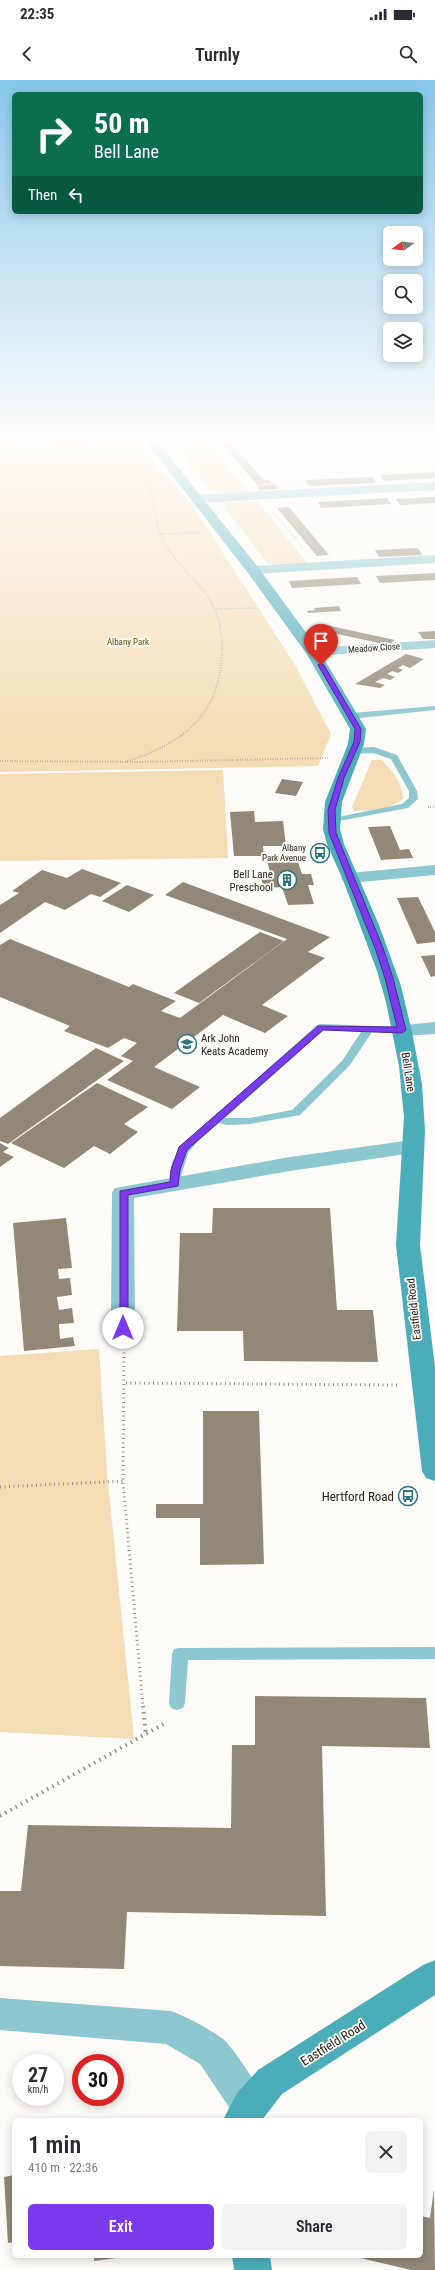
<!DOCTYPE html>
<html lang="en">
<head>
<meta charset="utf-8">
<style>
	:root { --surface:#fff; --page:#f2f2f3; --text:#2b2b33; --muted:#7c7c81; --accent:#7c3aed }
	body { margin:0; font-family:"Roboto Condensed",sans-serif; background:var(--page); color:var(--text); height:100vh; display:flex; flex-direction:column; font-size:15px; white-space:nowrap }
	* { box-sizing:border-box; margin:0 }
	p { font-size:13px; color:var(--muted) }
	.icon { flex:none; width:22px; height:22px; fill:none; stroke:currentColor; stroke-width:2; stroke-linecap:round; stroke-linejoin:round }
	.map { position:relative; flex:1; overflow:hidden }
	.drawer { position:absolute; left:12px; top:2038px; width:411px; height:140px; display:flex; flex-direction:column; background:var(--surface); border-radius:6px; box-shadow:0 2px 10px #0003 }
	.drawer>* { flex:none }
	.banner { position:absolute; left:12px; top:12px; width:411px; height:122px; border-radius:6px; box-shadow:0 2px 10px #0003; background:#0b6e4f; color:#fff; overflow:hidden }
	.needle { width:26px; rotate:256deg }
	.fabs { position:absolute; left:383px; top:146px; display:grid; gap:8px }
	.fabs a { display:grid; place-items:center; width:40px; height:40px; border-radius:6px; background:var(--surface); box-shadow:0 2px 10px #0003; font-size:20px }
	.speed { position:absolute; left:12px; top:1974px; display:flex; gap:8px; font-size:20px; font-weight:700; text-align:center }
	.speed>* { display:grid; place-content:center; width:52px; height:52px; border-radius:50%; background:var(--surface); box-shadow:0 2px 10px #0003; line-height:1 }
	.speed small { font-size:10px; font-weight:400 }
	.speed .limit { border:6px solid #d22; background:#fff; color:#111 }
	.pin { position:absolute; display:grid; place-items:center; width:34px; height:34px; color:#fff; margin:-41px -17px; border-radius:50% 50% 50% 0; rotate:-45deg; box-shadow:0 0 4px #0007 }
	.pin .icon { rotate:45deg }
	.me { position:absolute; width:44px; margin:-22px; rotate:0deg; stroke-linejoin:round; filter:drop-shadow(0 0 3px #0008) }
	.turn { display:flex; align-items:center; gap:14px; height:84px; padding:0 16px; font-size:18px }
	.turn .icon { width:52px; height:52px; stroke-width:2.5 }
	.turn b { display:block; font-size:28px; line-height:34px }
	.then { display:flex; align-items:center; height:38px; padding:0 16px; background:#0003; gap:8px; font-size:15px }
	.round { display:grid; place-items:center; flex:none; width:42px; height:42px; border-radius:6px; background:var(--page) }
	.head { display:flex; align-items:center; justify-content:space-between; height:68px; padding:0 16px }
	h1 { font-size:24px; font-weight:600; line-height:30px }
	.primary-button { display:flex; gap:8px; margin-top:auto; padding:8px 16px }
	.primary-button a { flex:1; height:46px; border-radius:6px; background:var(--accent); color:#fff; font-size:16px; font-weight:600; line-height:46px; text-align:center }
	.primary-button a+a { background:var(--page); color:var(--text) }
	.status { display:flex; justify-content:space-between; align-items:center; height:28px; padding:0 20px; background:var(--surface); direction:ltr }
	.status svg { height:11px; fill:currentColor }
	header { display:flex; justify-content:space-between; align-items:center; height:52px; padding:0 16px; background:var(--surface); font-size:18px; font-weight:600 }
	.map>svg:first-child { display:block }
	.green { fill:#f4ddb5 }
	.building { fill:#938877 }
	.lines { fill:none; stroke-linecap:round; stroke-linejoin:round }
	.path-far3 { stroke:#93908a; stroke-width:1.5; stroke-dasharray:0.5 1.5; stroke-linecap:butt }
	.path-far2 { stroke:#93908a; stroke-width:2; stroke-dasharray:0.5 2; stroke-linecap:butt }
	.path-far1 { stroke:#93908a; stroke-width:3; stroke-dasharray:1 3.5; stroke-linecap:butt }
	.path { stroke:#93908a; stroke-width:4; stroke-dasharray:1.5 4.5; stroke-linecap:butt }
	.lane { fill:#8dc7d0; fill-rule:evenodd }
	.street { fill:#8dc7d0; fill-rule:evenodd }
	.secondary { fill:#4cadba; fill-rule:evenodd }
	.route { fill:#7c3aed; stroke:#51269a }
	.labels { text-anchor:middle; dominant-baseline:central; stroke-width:3.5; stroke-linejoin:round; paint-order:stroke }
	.far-park-label { font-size:9px; fill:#654806; stroke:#fdfbf7 }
	.far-street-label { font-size:9px; fill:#29241d; stroke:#fdfbf7 }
	.far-poi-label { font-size:9px; fill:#29241d; stroke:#fdfbf7; text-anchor:end }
	.poi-label { font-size:11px; fill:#29241d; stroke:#fdfbf7; text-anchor:end }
	.street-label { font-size:11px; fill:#29241d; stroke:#fdfbf7 }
	.near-poi-label { font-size:13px; fill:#29241d; stroke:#fdfbf7; text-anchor:end }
	.near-street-label { font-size:13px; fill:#29241d; stroke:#fdfbf7 }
</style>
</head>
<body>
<div class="status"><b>22:35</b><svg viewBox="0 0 49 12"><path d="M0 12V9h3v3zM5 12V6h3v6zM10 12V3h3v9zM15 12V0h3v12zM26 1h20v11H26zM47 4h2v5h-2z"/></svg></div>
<header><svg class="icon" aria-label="back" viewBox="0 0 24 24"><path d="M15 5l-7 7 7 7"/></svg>Turnly<svg class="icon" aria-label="search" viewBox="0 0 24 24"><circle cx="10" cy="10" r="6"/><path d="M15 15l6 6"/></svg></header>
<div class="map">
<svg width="435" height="2190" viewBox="0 0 435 2190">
	<rect width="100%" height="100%" fill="#fdfbf7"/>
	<g class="green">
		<path d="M0,357H137L155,384L190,422L295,585L331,654L318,686L0,692Z"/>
		<path d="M205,359L249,412L222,413L209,409L174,363L178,360Z"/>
		<path d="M257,421L308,484L277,486L268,484L225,428V424L229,423Z"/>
		<path d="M372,680H382C392,691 402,702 403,718C393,730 369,730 354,731L352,727Z"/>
		<path d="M223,690L228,778L0,781V694Z"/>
		<path d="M99,1269L107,1392L134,1659L0,1652V1276Z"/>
	</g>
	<g class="building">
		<path d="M303,357H351L353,360L278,363L275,358Z"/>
		<path d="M355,357H407V358L357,361Z"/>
		<path d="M222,364H232L264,400H269L272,404L257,405Z"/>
		<path d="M435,392V398L384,401L381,395Z"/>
		<path d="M372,397L376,403L309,406L305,400Z"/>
		<path d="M275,404L278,409L260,410L257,406Z"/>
		<path d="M435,417V423L400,425L396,419Z"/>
		<path d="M387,418L391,424L321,428L318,422Z"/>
		<path d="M289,427L329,475L317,476L277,428Z"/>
		<path d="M418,468L422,475L379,477L375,470Z"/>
		<path d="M435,493V500L380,503L376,496Z"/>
		<path d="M357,497L361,504L292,508L289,501Z"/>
		<path d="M339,526L341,531L308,533L307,531L315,530L314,528Z"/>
		<path d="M326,545L395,560L388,565L319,550Z"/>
		<path d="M435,551V559H423L418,552Z"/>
		<path d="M406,574L424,579L410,588L403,585L398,588L403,590L398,593L392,591L387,594L395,597L390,600L383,598L375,602L385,605L380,608L355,604Z"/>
		<path d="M282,699L303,702L296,716L275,713Z"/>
		<path d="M254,731L255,742L283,741L286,766H263L264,776H234L230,732Z"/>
		<path d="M390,746L400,770L409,769L413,778L381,780L368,747Z"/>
		<path d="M297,779L302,794H311L314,805H308L314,824L288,825L282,807L264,808L260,795H271L267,781Z"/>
		<path d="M82,789L121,803L100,817L91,814L65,830L45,822L0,853V825L19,813L12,811L42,790L67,798Z"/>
		<path d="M183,802L330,857L308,872L325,878L262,925L288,936L265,953L223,935L154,987L200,1007L172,1029L107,1000L133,981L121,976L137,963L124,958L108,968L64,951L70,946L0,917V865L10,859L129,907L133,904L176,921L161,931L180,938L287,859L165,815Z"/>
		<path d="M127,805L154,815L129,832L102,821Z"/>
		<path d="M418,817L435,852V862L417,864L397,818Z"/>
		<path d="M260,852L284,861L199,923L174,913Z"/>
		<path d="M435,875V896L431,897L421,876Z"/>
		<path d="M96,968L124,981L8,1064L0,1061V1038Z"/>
		<path d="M97,1003L148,1027L124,1044L138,1052L110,1074L94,1066L64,1088L11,1063Z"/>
		<path d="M0,1063L9,1068L3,1072L14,1077L0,1087Z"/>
		<path d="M213,1128H330L337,1230H373L378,1282L244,1281L243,1251H177L180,1153H212Z"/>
		<path d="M66,1138L72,1188L58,1189L59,1199L70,1198L72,1215L57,1217L59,1230L72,1228L74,1243L59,1244L60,1259L73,1257L75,1266L24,1271L13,1143Z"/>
		<path d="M203,1331H259L264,1484L200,1485V1438H156V1424H203Z"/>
		<path d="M255,1616L426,1618L430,1668L322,1666L326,1836L127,1832L124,1889L0,1886V1811H21L28,1745L231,1748L232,1665H255Z"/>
		<path d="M14,2095V2162L8,2163L4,2097Z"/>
		<path d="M434,2109L435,2190H411L356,2177L421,2176V2136L430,2138Z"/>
		<path d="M94,2176H123V2177L94,2181Z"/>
	</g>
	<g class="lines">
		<g class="path-far3">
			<path d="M211,357L244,398"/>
			<path d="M73,362L125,357"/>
			<path d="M68,363C92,367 119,373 138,390C157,409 151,436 162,458C186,504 222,507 222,570"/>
			<path d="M0,370L68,363"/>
			<path d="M273,432L303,468"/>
			<path d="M160,454L200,453"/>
			<path d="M216,529L256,528"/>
		</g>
		<g class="path-far2">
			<path d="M0,681L138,682L328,678"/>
			<path d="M125,682C184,663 221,635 222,569"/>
			<path d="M428,727H435"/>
		</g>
		<g class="path-far1">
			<path d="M124,1268L123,1401L143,1627"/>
			<path d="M126,1303L399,1305"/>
			<path d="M0,1407L123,1401"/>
		</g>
		<g class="path">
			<path d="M143,1626L146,1655"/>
			<path d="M0,1736L167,1642"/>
		</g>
		<g class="lane">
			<path d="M435,626V630L351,639L347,636L351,633Z"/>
			<path d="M374,667L397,675L417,711L418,719L408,728L328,743V739L402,724L409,718V711L391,679L373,673L353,674L349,671L353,668Z"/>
			<path d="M321,944L402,947L407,950L402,953L372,952L350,985L300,1035L250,1044L227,1045L219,1043L197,1062L188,1073L178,1107H170L168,1104L172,1082L183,1064L317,945ZM324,950L361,952L342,981L292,1030L250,1038H225Z"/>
			<path d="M435,1567V1579L188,1580L185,1623L183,1628L177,1630L171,1628L169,1623L172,1574L174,1569L180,1568Z"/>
		</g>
		<g class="street">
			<path d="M435,402V410L196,423L190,419L196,415Z"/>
			<path d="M435,475V483L253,494L246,490L253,486Z"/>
			<path d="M435,560V568L313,576L306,572L313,568Z"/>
			<path d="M435,785V795L350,803L344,802L341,798L344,794L350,793Z"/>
			<path d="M435,942V954L402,956L395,954L392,950L395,946Z"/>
			<path d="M412,1060L420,1062L423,1067L420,1072L290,1091L134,1118L135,1248L132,1254L123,1256L114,1254L111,1248L112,1113L115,1108L290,1077Z"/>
			<path d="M0,1918L171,1931C189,1938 208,1948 223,1959C233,1967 263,2013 268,2026L263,2039H237L200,1984L166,1964L0,1950Z"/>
		</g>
		<g class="secondary">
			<path d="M169,357L159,362L160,365L258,487L318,569L366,649L364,664L342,722L340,749L344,764L379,845L401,906L412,952L422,1004L425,1051L420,1165L435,1287V1401L426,1398L422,1391L396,1165L404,1037L399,986L386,922L377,891L343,800L327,764L323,749L325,722L348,664L350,649L306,573L248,493L151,368L147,360L151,357Z"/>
			<path d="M435,1880V1915L282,2014L262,2040H223L237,2013L258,1990L423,1885Z"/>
			<path d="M232,2176H270L272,2190H234Z"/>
		</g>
	</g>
	<linearGradient id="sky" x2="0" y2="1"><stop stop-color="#88c7eb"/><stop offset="0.54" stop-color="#fefdfb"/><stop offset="1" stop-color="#fefdfb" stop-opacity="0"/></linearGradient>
	<rect width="435" height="664" fill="url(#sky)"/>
	<path class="route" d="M321,583L324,585L361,649L360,662L344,698L335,730L336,753L383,868L393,898L406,950L402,953L323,950L187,1070L180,1090L178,1106L128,1115V1248L123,1252L120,1251V1111L170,1102L171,1090L179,1067L318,946L397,947L385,898L375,868L329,753L328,730L338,698L354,662L355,649L318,585Z"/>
	<defs>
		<g id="bus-ring" transform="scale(1)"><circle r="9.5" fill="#fdfbf7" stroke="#2c747e" stroke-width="1.5"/><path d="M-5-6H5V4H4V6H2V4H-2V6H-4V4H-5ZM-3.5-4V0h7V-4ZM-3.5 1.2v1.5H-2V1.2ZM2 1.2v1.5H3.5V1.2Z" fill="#2c747e"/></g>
		<g id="building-ring" transform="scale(1)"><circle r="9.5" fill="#fdfbf7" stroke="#2c747e" stroke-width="1.5"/><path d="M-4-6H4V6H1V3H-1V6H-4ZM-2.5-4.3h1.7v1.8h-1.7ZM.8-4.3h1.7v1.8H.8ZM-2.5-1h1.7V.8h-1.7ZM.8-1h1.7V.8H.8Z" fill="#2c747e"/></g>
		<g id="school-ring" transform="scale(1)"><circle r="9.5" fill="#fdfbf7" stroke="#2c747e" stroke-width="1.5"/><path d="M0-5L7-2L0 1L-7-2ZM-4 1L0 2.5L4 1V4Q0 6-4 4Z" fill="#2c747e"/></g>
	</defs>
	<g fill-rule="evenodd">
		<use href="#bus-ring" x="320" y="773"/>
		<use href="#building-ring" x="287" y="800"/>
		<use href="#school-ring" x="187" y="964"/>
		<use href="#bus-ring" x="408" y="1416"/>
	</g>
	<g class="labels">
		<g class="far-park-label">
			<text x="128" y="562">Albany Park</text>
		</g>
		<g class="far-street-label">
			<text transform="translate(374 568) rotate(-4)">Meadow Close</text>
		</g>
		<g class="far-poi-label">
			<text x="306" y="768">Albany<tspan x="306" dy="10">Park Avenue</tspan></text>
		</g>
		<g class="poi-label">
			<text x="273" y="794">Bell Lane<tspan x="273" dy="13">Preschool</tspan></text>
			<text x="201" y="958" text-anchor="start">Ark John<tspan x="201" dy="13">Keats Academy</tspan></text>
		</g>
		<g class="street-label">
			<text transform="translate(408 992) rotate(81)">Bell Lane</text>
			<text transform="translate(414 1229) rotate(-96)">Eastfield Road</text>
		</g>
		<g class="near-poi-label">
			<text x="394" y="1416">Hertford Road</text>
		</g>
		<g class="near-street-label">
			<text transform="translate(333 1963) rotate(-32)">Eastfield Road</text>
		</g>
	</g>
</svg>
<div class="fabs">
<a><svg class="needle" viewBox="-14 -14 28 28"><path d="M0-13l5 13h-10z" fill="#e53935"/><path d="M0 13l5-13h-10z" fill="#7c7c81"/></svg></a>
<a><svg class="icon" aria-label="search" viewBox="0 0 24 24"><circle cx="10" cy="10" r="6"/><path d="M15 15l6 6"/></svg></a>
<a><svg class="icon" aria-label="layers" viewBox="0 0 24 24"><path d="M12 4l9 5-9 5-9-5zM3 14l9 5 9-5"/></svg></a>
</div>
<div class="speed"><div>27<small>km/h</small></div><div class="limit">30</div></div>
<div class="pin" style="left:321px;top:585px;background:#d93025"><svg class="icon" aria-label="arrive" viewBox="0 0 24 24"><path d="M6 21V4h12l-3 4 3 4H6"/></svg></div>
<svg class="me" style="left:123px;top:1248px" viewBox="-20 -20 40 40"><circle r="19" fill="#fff"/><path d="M0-13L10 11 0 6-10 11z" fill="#7c3aed"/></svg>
<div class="banner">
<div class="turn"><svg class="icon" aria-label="right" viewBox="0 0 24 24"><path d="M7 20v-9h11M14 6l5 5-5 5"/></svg><div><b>50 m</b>Bell Lane</div></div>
<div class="then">Then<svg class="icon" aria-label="left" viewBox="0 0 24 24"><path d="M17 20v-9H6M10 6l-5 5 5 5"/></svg></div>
</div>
<section class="drawer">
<div class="head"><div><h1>1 min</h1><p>410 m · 22:36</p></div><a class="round"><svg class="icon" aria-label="close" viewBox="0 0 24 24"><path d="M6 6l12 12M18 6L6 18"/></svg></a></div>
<div class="primary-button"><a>Exit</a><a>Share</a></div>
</section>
</div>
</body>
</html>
